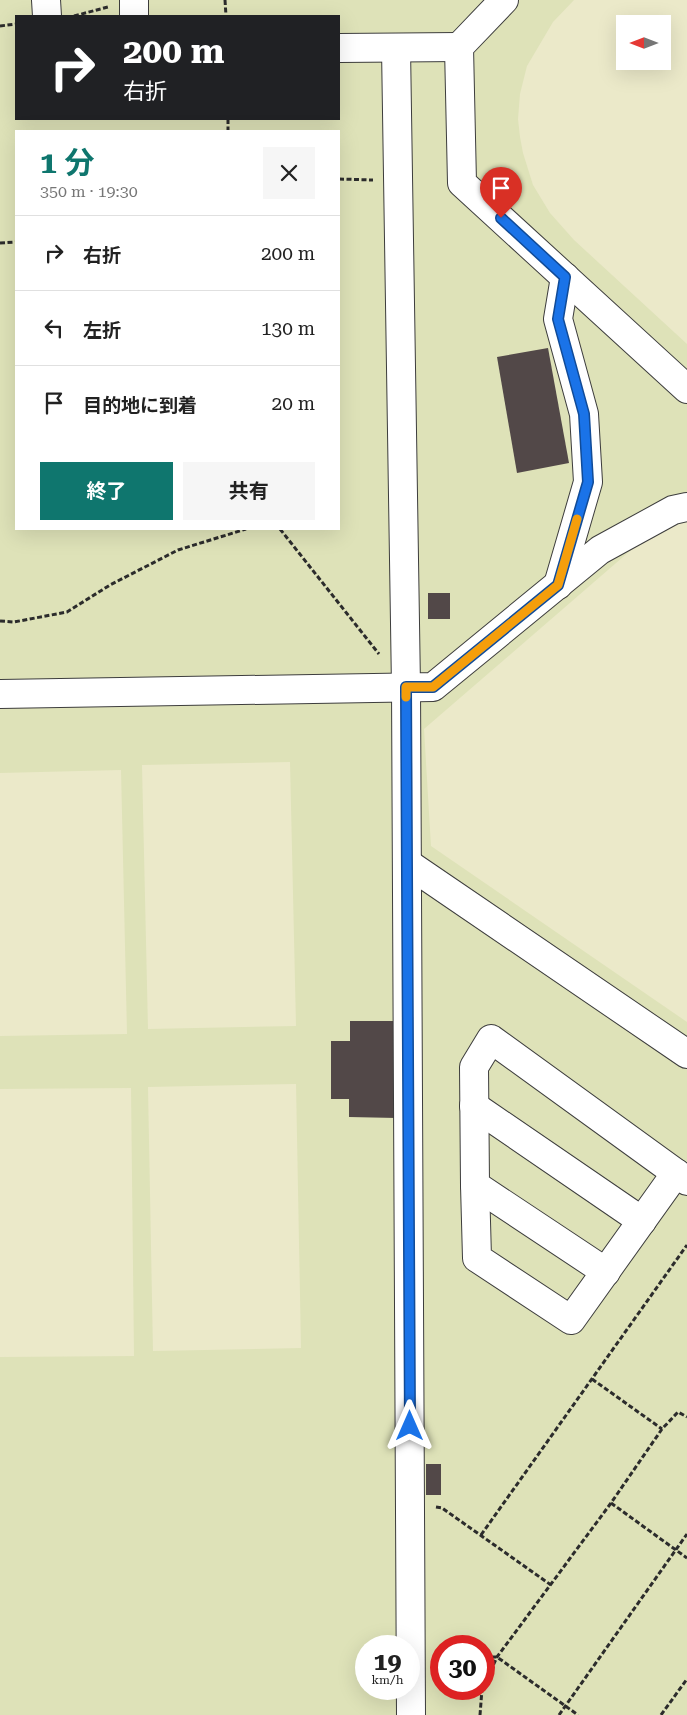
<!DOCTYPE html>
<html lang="ja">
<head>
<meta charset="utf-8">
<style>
	:root { --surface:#fff; --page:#f6f6f6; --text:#222; --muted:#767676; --line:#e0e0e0; --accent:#0f766e }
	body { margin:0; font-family:"Roboto Serif","Noto Sans JP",serif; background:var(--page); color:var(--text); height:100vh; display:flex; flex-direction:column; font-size:19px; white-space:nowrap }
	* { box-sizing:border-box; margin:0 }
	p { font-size:16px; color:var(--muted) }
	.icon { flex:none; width:28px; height:28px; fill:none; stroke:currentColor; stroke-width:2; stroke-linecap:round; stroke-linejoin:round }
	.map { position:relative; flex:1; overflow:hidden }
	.panel { position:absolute; left:15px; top:130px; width:325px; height:400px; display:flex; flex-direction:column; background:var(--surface); border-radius:0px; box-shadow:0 5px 20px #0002 }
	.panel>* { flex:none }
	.guide { position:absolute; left:15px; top:15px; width:325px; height:105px; border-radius:0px; box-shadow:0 5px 20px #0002; background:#202124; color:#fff; overflow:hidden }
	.needle { width:32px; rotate:270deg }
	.controls { position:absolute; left:616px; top:15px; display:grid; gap:10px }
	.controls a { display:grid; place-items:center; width:55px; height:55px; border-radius:0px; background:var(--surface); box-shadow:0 5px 20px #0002; font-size:25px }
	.speed { position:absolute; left:355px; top:1635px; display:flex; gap:10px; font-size:25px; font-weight:700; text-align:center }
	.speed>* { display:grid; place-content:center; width:65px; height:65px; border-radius:50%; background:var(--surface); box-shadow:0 5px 20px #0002; line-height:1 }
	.speed small { font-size:12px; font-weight:400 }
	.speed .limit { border:8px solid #d22; background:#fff; color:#111 }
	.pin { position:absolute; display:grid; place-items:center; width:42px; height:42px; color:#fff; margin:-51px -21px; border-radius:50% 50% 50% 0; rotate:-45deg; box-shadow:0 0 5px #0007 }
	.pin .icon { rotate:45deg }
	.me { position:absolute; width:55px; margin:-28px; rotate:0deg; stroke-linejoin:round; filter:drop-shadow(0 0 4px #0008) }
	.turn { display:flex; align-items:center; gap:18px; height:105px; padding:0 25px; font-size:22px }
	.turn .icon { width:65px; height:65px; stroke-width:2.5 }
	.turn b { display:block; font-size:35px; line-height:42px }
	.round { display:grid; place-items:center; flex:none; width:52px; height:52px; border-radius:0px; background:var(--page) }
	.summary { display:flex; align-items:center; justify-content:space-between; height:85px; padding:0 25px }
	h1 { font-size:30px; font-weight:700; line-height:38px; color:var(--accent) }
	.action { display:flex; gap:10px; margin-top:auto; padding:10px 25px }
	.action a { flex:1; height:58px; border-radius:0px; background:var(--accent); color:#fff; font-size:20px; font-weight:700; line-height:58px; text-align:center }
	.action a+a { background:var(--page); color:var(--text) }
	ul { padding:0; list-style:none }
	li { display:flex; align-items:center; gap:15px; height:75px; padding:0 25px; border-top:1px solid var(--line) }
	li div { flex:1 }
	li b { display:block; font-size:19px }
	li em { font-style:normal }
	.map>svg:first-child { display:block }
	.green { fill:#dee2b8; fill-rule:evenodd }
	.pitch { fill:#ebe9c9; fill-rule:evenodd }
	.building { fill:#524848 }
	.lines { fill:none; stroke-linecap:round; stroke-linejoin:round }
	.minor-casing { stroke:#3d3d3d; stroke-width:30 }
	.path { stroke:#2c2c2c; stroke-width:3; stroke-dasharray:5 2.5; stroke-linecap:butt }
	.minor { stroke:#fff; stroke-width:28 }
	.route-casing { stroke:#114b97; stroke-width:12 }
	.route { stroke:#1a73e8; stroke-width:9 }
	.slow { stroke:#f59e0b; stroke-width:9 }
</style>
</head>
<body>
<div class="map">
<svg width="687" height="1715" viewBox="0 0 687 1715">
	<rect width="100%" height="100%" fill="#fdf2ea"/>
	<path class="green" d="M0,0H687V1715H0ZM16,16H339V119H16ZM625,24H662V61H625ZM16,131H339V529H16ZM366,1646H409V1689H366ZM441,1646H484V1689H441Z"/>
	<g class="pitch">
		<path d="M574,0H687V344L574,240L550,213L533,185L523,153L520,137L518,119L520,94L527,66L553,22ZM625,24H662V61H625Z"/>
		<path d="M687,519V1022L431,846L424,729L638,544L671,524Z"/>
		<path d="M290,762L296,1026L148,1029L142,765Z"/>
		<path d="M121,770L127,1034L0,1036V773Z"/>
		<path d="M296,1084L301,1348L153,1351L148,1087Z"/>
		<path d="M131,1088L134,1356L0,1357V1089Z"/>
	</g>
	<g class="building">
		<path d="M548,348L569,463L517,473L497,357Z"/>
		<rect x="428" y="593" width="22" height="26"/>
		<path d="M350,1021H397V1118L349,1117V1099H331V1041H350Z"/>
		<rect x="426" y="1464" width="15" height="31"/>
	</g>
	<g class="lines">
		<g class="minor-casing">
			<g id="minor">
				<path d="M46,0L47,16"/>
				<path d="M134,0V16"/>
				<path d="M504,0L459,47L462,183L687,389"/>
				<path d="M339,48L459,47"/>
				<path d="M396,48L406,687L411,1715"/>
				<path d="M558,585L588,482L584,414L558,319L565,277"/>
				<path d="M0,694L433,687L600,550L673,510L687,507"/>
				<path d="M407,863L687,1054"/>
				<path d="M474,1106L642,1221"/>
				<path d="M475,1185L477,1258L571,1320L676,1173"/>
				<path d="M606,1272L475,1185L474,1067L491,1039L687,1181"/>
			</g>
		</g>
		<g class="path">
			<path d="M225,0L226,16"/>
			<path d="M74,16L108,7"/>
			<path d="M0,26L16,24"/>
			<path d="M228,119V131"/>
			<path d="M339,179L373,180"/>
			<path d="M0,243L16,242"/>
			<path d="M280,529L379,654"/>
			<path d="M0,621L14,622L67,612L110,585L178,550L246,529"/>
			<path d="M592,1379L662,1429"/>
			<path d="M611,1503L687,1558"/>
			<path d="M436,1507L442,1508L551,1585"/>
			<path d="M481,1535L687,1245"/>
			<path d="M484,1657H497L578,1715"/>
			<path d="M484,1685L497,1657L611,1503L662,1429L678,1412L687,1417"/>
			<path d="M480,1715L482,1689"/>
			<path d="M559,1715L687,1534"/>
			<path d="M661,1715L687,1679"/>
		</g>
		<use href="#minor" class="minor"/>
	</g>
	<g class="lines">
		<g class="route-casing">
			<path id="route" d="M410,1426L406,687H433L558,585L588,482L584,414L558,319L565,277L501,218"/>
		</g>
		<use href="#route" class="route"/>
		<path class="slow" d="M406,697V687H433L558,585L577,519"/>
	</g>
</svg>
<div class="controls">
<a><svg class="needle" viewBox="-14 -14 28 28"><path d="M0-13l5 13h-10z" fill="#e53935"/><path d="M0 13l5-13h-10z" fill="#767676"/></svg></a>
</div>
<div class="speed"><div>19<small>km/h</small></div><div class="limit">30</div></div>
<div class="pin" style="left:501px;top:218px;background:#d93025"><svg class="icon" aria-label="arrive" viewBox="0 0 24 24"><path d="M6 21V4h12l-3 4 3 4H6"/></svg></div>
<svg class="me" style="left:410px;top:1426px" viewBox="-20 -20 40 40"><path d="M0-17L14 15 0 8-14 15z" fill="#1a73e8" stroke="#fff" stroke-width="4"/></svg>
<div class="guide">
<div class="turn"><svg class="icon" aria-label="right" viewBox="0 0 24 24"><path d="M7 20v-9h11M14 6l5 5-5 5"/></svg><div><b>200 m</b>右折</div></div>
</div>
<section class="panel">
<div class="summary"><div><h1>1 分</h1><p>350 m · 19:30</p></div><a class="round"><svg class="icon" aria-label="close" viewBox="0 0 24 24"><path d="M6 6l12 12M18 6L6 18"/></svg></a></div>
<ul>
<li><svg class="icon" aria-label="right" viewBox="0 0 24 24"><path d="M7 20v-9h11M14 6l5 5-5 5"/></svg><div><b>右折</b></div><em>200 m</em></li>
<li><svg class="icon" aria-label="left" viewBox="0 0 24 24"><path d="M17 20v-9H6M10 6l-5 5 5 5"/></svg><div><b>左折</b></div><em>130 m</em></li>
<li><svg class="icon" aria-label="arrive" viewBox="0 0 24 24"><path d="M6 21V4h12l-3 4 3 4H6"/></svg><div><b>目的地に到着</b></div><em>20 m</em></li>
</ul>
<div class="action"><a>終了</a><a>共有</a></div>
</section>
</div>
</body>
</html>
